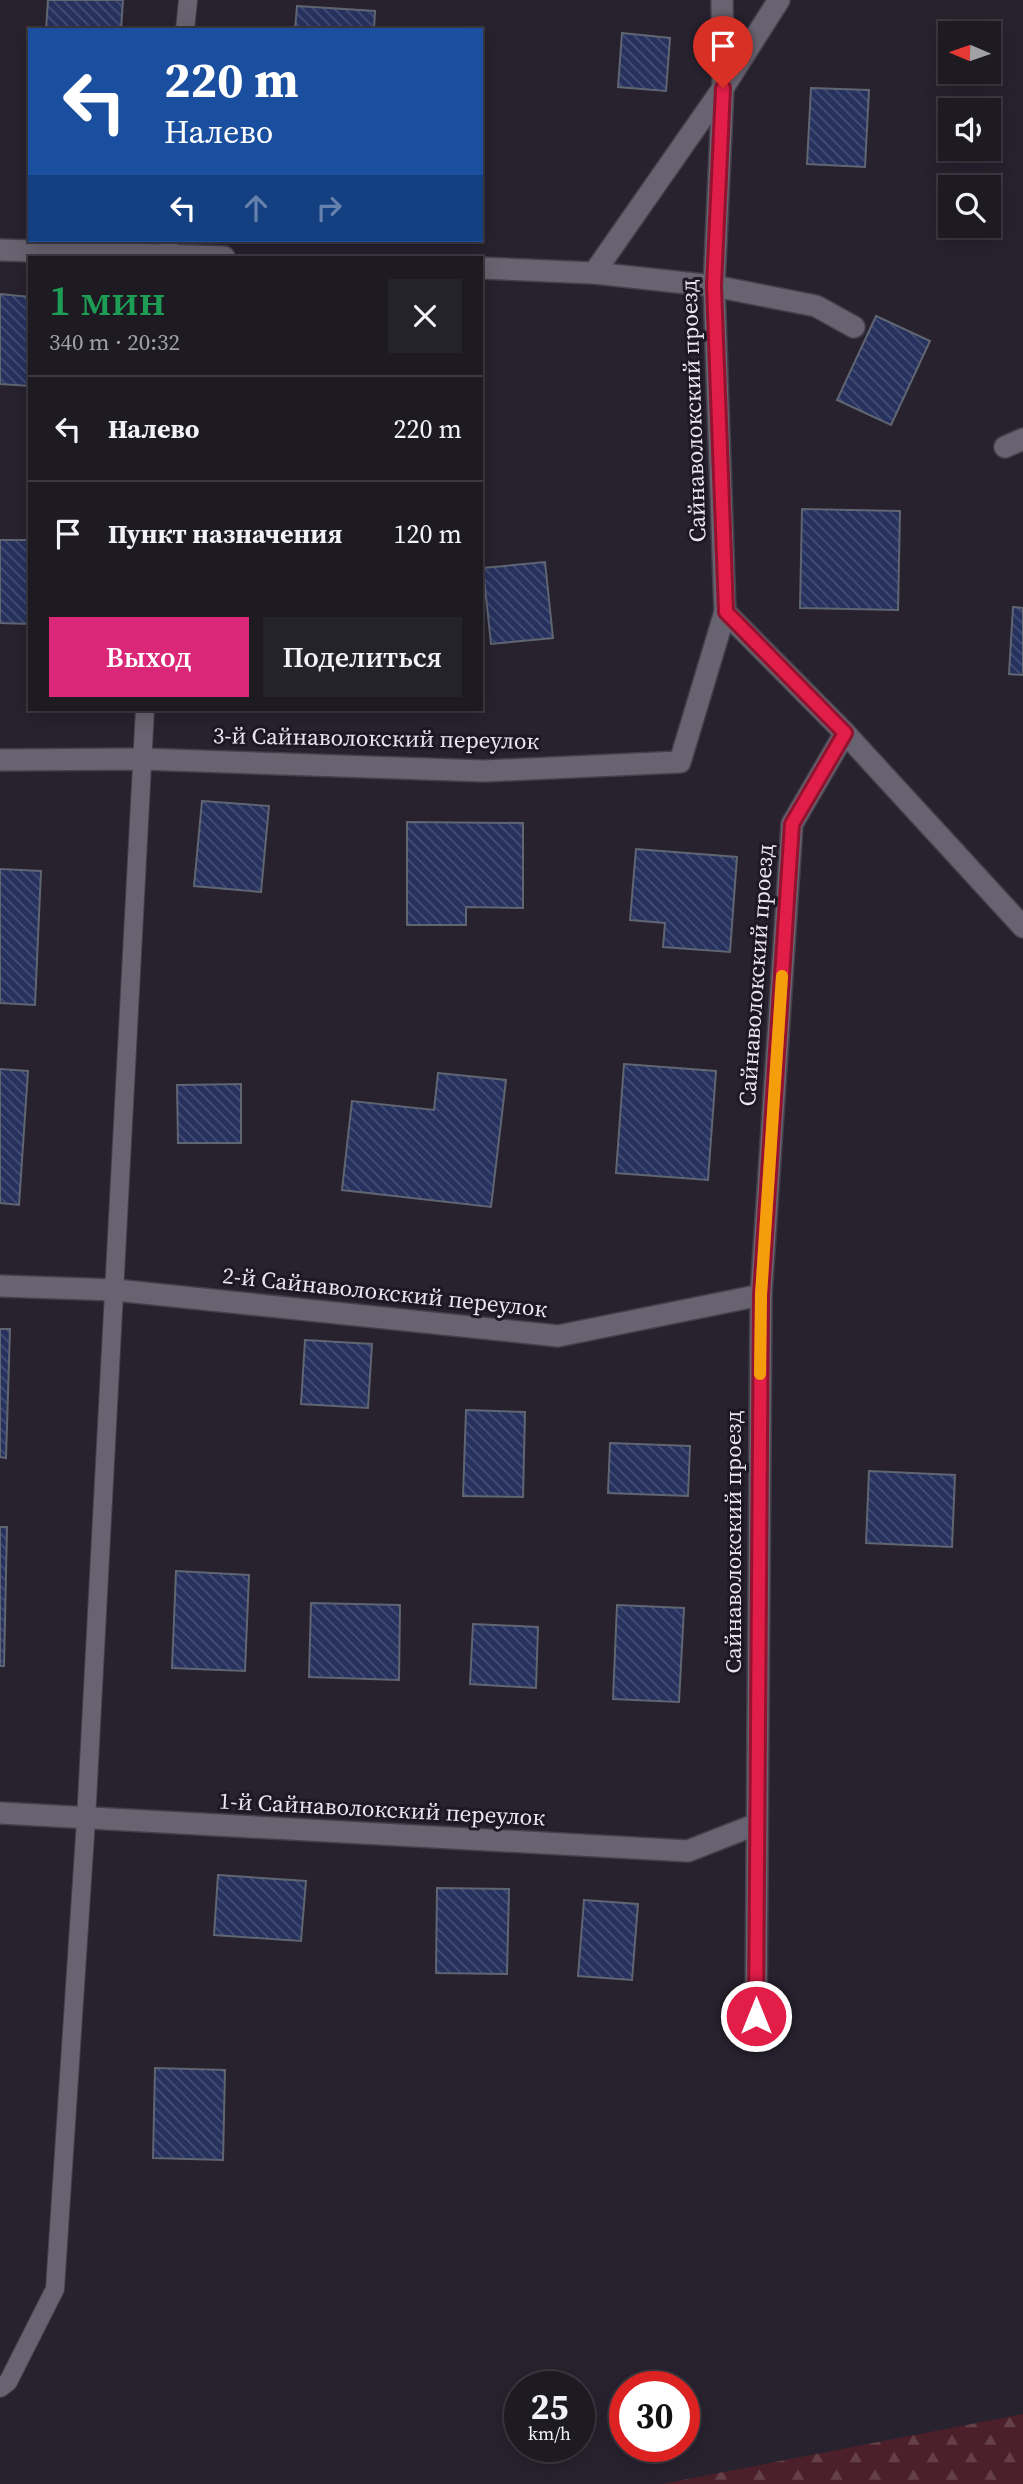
<!DOCTYPE html>
<html lang="ru">
<head>
<meta charset="utf-8">
<style>
	:root { --surface:#1d1a22; --page:#25232a; --text:#f1f3f6; --muted:#a0a1a5; --line:#3b3840; --accent:#db2777 }
	body { margin:0; font-family:"Source Serif 4",serif; background:var(--page); color:var(--text); height:100vh; display:flex; flex-direction:column; font-size:26px; white-space:nowrap }
	* { box-sizing:border-box; margin:0 }
	p { font-size:23px; color:var(--muted) }
	.icon { flex:none; width:38px; height:38px; fill:none; stroke:currentColor; stroke-width:2; stroke-linecap:round; stroke-linejoin:round }
	.map { position:relative; flex:1; overflow:hidden }
	.panel { position:absolute; left:28px; top:256px; width:455px; height:455px; display:flex; flex-direction:column; background:var(--surface); border-radius:0px; box-shadow:0 4px 18px #0003,0 0 0 2px var(--line) }
	.panel>* { flex:none }
	.guide { position:absolute; left:28px; top:28px; width:455px; height:214px; border-radius:0px; box-shadow:0 4px 18px #0003,0 0 0 2px var(--line); background:#1a4fa0; color:#fff; overflow:hidden }
	.needle { width:46px; rotate:272deg }
	.tools { position:absolute; left:938px; top:21px; display:grid; gap:14px }
	.tools a { display:grid; place-items:center; width:63px; height:63px; border-radius:0px; background:var(--surface); box-shadow:0 4px 18px #0003,0 0 0 2px var(--line); font-size:35px }
	.speed { position:absolute; left:504px; top:2371px; display:flex; gap:14px; font-size:35px; font-weight:700; text-align:center }
	.speed>* { display:grid; place-content:center; width:91px; height:91px; border-radius:50%; background:var(--surface); box-shadow:0 4px 18px #0003,0 0 0 2px var(--line); line-height:1 }
	.speed small { font-size:18px; font-weight:400 }
	.speed .limit { border:10px solid #d22; background:#fff; color:#111 }
	.pin { position:absolute; display:grid; place-items:center; width:60px; height:60px; color:#fff; margin:-72px -30px; border-radius:50% 50% 50% 0; rotate:-45deg; box-shadow:0 0 7px #0007 }
	.pin .icon { rotate:45deg }
	.me { position:absolute; width:77px; margin:-38px; rotate:0deg; stroke-linejoin:round; filter:drop-shadow(0 0 5px #0008) }
	.turn { display:flex; align-items:center; gap:24px; height:147px; padding:0 21px; font-size:32px }
	.turn .icon { width:91px; height:91px; stroke-width:2.5 }
	.turn b { display:block; font-size:49px; line-height:60px }
	.lanes { display:flex; align-items:center; height:66px; padding:0 21px; background:#0003; justify-content:center; gap:35px; direction:ltr }
	.lanes .off { opacity:.35 }
	.round { display:grid; place-items:center; flex:none; width:74px; height:74px; border-radius:0px; background:var(--page) }
	.overview { display:flex; align-items:center; justify-content:space-between; height:119px; padding:0 21px }
	h1 { font-size:42px; font-weight:600; line-height:52px; color:#1e9e55 }
	.cta { display:flex; gap:14px; margin-top:auto; padding:14px 21px }
	.cta a { flex:1; height:80px; border-radius:0px; background:var(--accent); color:#fff; font-size:28px; font-weight:600; line-height:80px; text-align:center }
	.cta a+a { background:var(--page); color:var(--text) }
	ul { padding:0; list-style:none }
	li { display:flex; align-items:center; gap:21px; height:105px; padding:0 21px; border-top:2px solid var(--line) }
	li div { flex:1 }
	li b { display:block; font-size:26px }
	li em { font-style:normal }
	.map>svg:first-child { display:block }
	.forest { fill:url(#forest-firs) }
	.building { fill:url(#building-back-hatch); stroke:#606572; stroke-width:2 }
	.lines { fill:none; stroke-linecap:round; stroke-linejoin:round }
	.service-casing { stroke:#44404a; stroke-width:20 }
	.minor-casing { stroke:#44404a; stroke-width:24 }
	.service { stroke:#686370; stroke-width:18 }
	.minor { stroke:#686370; stroke-width:21 }
	.route-casing { stroke:#92132f; stroke-width:18 }
	.route { stroke:#e11d48; stroke-width:12 }
	.slow { stroke:#f59e0b; stroke-width:12 }
	.labels { text-anchor:middle; dominant-baseline:central; stroke-width:6; stroke-linejoin:round; paint-order:stroke }
	.street-label { font-size:23px; fill:#e9e6ef; stroke:#1d1924 }
</style>
</head>
<body>
<div class="map">
<svg width="1023" height="2484" viewBox="0 0 1023 2484">
	<defs>
		<pattern id="forest-firs" width="22" height="20" patternUnits="userSpaceOnUse" patternTransform="scale(1.75)"><rect width="22" height="20" fill="#4b202a"/><path d="M5 1l3.5 6h-7zM16 11l3.5 6h-7z" fill="#654049"/></pattern>
		<pattern id="building-back-hatch" width="6" height="6" patternUnits="userSpaceOnUse" patternTransform="scale(1.75)"><rect width="6" height="6" fill="#26315e"/><path d="M-1 5l2 2M0 0l6 6M5-1l2 2" fill="none" stroke="#464f75"/></pattern>
	</defs>
	<rect width="100%" height="100%" fill="#27222e"/>
	<path class="forest" d="M1023,2414V2484H662Z"/>
	<g class="building">
		<path d="M48,0H123L121,30H46Z"/>
		<path d="M297,6L375,11L374,30H295Z"/>
		<path d="M622,33L670,38L666,91L618,87Z"/>
		<path d="M811,88L869,90L865,167L807,164Z"/>
		<path d="M0,294L30,297V386L0,384Z"/>
		<path d="M876,316L930,341L891,425L837,400Z"/>
		<path d="M802,509L900,511L898,610L800,608Z"/>
		<path d="M0,540H30V624L0,623Z"/>
		<path d="M545,562L553,638L491,644L483,568Z"/>
		<path d="M1013,607L1023,608V675L1009,674Z"/>
		<path d="M202,801L269,806L261,892L194,886Z"/>
		<path d="M407,822L523,823V908L466,907V925H407Z"/>
		<path d="M636,849L737,857L730,952L663,947L665,923L630,920Z"/>
		<path d="M0,869L41,871L35,1005L0,1003Z"/>
		<path d="M624,1064L716,1071L708,1180L616,1173Z"/>
		<path d="M0,1069L28,1071L19,1205L0,1203Z"/>
		<path d="M438,1073L506,1080L491,1207L342,1190L352,1101L434,1110Z"/>
		<path d="M241,1084V1143H178L177,1085Z"/>
		<path d="M0,1329H10L6,1458L0,1457Z"/>
		<path d="M305,1340L372,1344L368,1408L301,1404Z"/>
		<path d="M466,1410L525,1412L523,1497L463,1496Z"/>
		<path d="M610,1443L690,1446L688,1496L608,1493Z"/>
		<path d="M869,1471L955,1475L952,1547L866,1543Z"/>
		<path d="M0,1527H7L4,1666H0Z"/>
		<path d="M176,1571L249,1575L245,1671L172,1668Z"/>
		<path d="M311,1603L400,1605L399,1680L309,1677Z"/>
		<path d="M617,1605L684,1608L679,1702L613,1699Z"/>
		<path d="M473,1624L538,1627L536,1688L470,1684Z"/>
		<path d="M218,1875L306,1881L301,1941L214,1935Z"/>
		<path d="M437,1888L509,1889L507,1974L436,1973Z"/>
		<path d="M584,1900L638,1904L632,1980L578,1976Z"/>
		<path d="M155,2068L225,2070L223,2160L153,2158Z"/>
	</g>
	<g class="lines">
		<g class="service-casing">
			<g id="service">
				<path d="M185,30L188,0"/>
				<path d="M168,257L169,240"/>
				<path d="M0,2388L8,2382L55,2289L86,1820L145,709"/>
			</g>
		</g>
		<g class="minor-casing">
			<g id="minor">
				<path d="M722,0L723,88L714,286L725,612L845,733L1023,927"/>
				<path d="M0,250L224,257"/>
				<path d="M481,268L594,273L714,286L816,306L854,327"/>
				<path d="M594,273L723,88L779,0"/>
				<path d="M1005,447L1023,439"/>
				<path d="M0,760L142,759L484,771L680,762L725,612"/>
				<path d="M0,1286L115,1290L558,1336L761,1295"/>
				<path d="M0,1813L688,1851L757,1824"/>
				<path d="M756,2016L761,1295L792,824L845,733"/>
			</g>
		</g>
		<use href="#service" class="service"/>
		<use href="#minor" class="minor"/>
	</g>
	<g class="lines">
		<g class="route-casing">
			<path id="route" d="M723,88L714,286L726,612L845,733L792,824L761,1295L756,2016"/>
		</g>
		<use href="#route" class="route"/>
		<path class="slow" d="M760,1374L761,1295L782,976"/>
	</g>
	<g class="labels">
		<g class="street-label">
			<text transform="translate(693 411) rotate(-92)">Сайнаволокский проезд</text>
			<text transform="translate(376 738) rotate(1)">3-й Сайнаволокский переулок</text>
			<text transform="translate(756 975) rotate(-86)">Сайнаволокский проезд</text>
			<text transform="translate(385 1292) rotate(6)">2-й Сайнаволокский переулок</text>
			<text transform="translate(733 1542) rotate(-90)">Сайнаволокский проезд</text>
			<text transform="translate(382 1809) rotate(3)">1-й Сайнаволокский переулок</text>
		</g>
	</g>
</svg>
<div class="tools">
<a><svg class="needle" viewBox="-14 -14 28 28"><path d="M0-13l5 13h-10z" fill="#e53935"/><path d="M0 13l5-13h-10z" fill="#a0a1a5"/></svg></a>
<a><svg class="icon" aria-label="sound" viewBox="0 0 24 24"><path d="M4 9h4l5-4v14l-5-4H4zM17 9q2 3 0 6"/></svg></a>
<a><svg class="icon" aria-label="search" viewBox="0 0 24 24"><circle cx="10" cy="10" r="6"/><path d="M15 15l6 6"/></svg></a>
</div>
<div class="speed"><div>25<small>km/h</small></div><div class="limit">30</div></div>
<div class="pin" style="left:723px;top:88px;background:#d93025"><svg class="icon" aria-label="arrive" viewBox="0 0 24 24"><path d="M6 21V4h12l-3 4 3 4H6"/></svg></div>
<svg class="me" style="left:756px;top:2016px" viewBox="-20 -20 40 40"><circle r="17" fill="#e11d48" stroke="#fff" stroke-width="3"/><path d="M0-11L8 9 0 5-8 9z" fill="#fff"/></svg>
<div class="guide">
<div class="turn"><svg class="icon" aria-label="left" viewBox="0 0 24 24"><path d="M17 20v-9H6M10 6l-5 5 5 5"/></svg><div><b>220 m</b>Налево</div></div>
<div class="lanes"><svg class="icon" aria-label="left" viewBox="0 0 24 24"><path d="M17 20v-9H6M10 6l-5 5 5 5"/></svg><svg class="icon off" aria-label="ahead" viewBox="0 0 24 24"><path d="M12 20V5M6 11l6-6 6 6"/></svg><svg class="icon off" aria-label="right" viewBox="0 0 24 24"><path d="M7 20v-9h11M14 6l5 5-5 5"/></svg></div>
</div>
<section class="panel">
<div class="overview"><div><h1>1 мин</h1><p>340 m · 20:32</p></div><a class="round"><svg class="icon" aria-label="close" viewBox="0 0 24 24"><path d="M6 6l12 12M18 6L6 18"/></svg></a></div>
<ul>
<li><svg class="icon" aria-label="left" viewBox="0 0 24 24"><path d="M17 20v-9H6M10 6l-5 5 5 5"/></svg><div><b>Налево</b></div><em>220 m</em></li>
<li><svg class="icon" aria-label="arrive" viewBox="0 0 24 24"><path d="M6 21V4h12l-3 4 3 4H6"/></svg><div><b>Пункт назначения</b></div><em>120 m</em></li>
</ul>
<div class="cta"><a>Выход</a><a>Поделиться</a></div>
</section>
</div>
</body>
</html>
